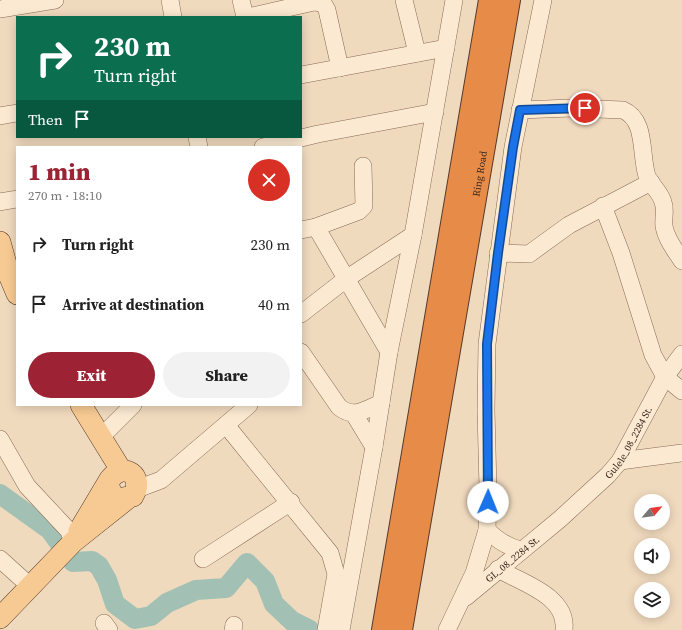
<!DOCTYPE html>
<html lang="en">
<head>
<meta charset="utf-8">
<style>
	:root { --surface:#fff; --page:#f2f2f2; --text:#222; --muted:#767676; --accent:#9c2234 }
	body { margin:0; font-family:"Source Serif 4",serif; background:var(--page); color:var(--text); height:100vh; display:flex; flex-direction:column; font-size:15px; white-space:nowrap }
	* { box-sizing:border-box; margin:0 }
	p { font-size:13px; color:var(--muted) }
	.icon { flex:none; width:22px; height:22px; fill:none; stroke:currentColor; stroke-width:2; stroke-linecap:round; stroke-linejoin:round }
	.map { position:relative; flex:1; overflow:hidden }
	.sheet { position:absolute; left:16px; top:146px; width:286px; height:260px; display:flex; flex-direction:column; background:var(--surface); border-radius:0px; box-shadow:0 2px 10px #0003 }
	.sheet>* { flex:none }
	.top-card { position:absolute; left:16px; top:16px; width:286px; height:122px; border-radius:0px; box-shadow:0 2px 10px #0003; background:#0b6e4f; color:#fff; overflow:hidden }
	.needle { width:26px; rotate:61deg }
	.buttons { position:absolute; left:634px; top:494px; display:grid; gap:8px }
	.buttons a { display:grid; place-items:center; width:36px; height:36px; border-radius:50%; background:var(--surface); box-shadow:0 2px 10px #0003; font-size:20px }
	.pin { position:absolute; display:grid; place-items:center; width:34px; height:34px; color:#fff; margin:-17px; border:2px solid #fff; border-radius:50%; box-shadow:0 1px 4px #0007 }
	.me { position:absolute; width:44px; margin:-22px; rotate:1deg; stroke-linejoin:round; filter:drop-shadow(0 0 3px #0008) }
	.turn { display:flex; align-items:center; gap:14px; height:84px; padding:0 12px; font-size:18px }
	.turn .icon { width:52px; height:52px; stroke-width:2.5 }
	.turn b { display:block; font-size:28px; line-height:34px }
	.then { display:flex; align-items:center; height:38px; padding:0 12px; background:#0003; gap:8px; font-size:15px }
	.round { display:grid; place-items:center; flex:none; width:42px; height:42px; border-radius:21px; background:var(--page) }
	.summary { display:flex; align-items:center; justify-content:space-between; height:68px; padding:0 12px }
	h1 { font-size:24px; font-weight:800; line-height:30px; color:var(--accent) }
	.primary-button { display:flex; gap:8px; margin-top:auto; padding:8px 12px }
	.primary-button a { flex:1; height:46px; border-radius:24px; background:var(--accent); color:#fff; font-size:16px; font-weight:800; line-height:46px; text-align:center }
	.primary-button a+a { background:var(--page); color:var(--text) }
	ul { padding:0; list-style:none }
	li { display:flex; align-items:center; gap:12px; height:60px; padding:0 12px }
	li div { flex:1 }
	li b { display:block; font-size:15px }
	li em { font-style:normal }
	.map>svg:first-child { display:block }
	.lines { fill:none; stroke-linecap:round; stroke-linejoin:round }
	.river { stroke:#a2c1b4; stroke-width:20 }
	.minor-casing { stroke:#896a56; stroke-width:18 }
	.major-casing { stroke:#57392b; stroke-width:22 }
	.highway-casing { stroke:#57392b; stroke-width:24 }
	.minor { stroke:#fbe9d1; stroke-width:17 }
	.major { stroke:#f7ca93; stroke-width:21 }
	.highway { stroke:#e68b48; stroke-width:22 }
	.route-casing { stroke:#114b97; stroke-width:10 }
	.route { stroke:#1a73e8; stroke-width:7 }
	.labels { text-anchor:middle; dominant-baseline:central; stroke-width:4; stroke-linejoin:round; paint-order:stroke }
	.street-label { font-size:10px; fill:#38251b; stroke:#f7e6ce }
</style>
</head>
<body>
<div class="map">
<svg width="682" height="630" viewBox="0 0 682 630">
	<rect width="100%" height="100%" fill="#f0dabe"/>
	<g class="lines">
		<path class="river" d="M0,494L50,530L73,562L92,561L99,566L107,580L115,604L135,619L151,616L167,603L196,590L226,588L247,563L265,581L274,604L292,621L310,630"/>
		<g class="minor-casing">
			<g id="minor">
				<path d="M170,0L173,17"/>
				<path d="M241,0L245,17"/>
				<path d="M404,0L417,53"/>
				<path d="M0,9L55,0"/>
				<path d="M248,17L314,2L323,3L327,10L340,68"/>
				<path d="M301,75L446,48"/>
				<path d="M520,110L571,108L623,110C647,120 640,155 647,176C651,186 660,191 663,202C666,210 663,218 664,226C666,239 675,250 682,261"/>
				<path d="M0,116L17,113"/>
				<path d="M197,137L199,147"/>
				<path d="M263,147L318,134L435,112"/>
				<path d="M0,202L17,199"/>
				<path d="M603,206L621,253L653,355L665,377L682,391"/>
				<path d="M316,227L359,211L364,206L363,166"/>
				<path d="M301,230L316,227L389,352"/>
				<path d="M498,253L529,254L569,225L651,182"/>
				<path d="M301,314L346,279L413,235"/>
				<path d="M301,352L339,407C354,419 365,410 381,403"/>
				<path d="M354,414L374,447"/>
				<path d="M226,425L330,553L336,574L326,630"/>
				<path d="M102,436L133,405"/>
				<path d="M0,439L27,486L69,531L73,542"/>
				<path d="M620,461L682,453"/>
				<path d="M137,489L161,480L249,405"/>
				<path d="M487,530C497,540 507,547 521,550"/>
				<path d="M0,559L31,587"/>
				<path d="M203,559L291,502"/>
				<path d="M498,569C522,583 568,596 564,630"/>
				<path id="s1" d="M466,597L560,519L608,475L620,461L665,377L682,354"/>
				<path d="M104,623L109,630"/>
				<path d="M233,630L234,625"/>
				<path d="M341,630L374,447L389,352L413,235L454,0"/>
				<path d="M447,630L474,573L487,530L488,489L486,410L487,344L513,147L543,0"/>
			</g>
		</g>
		<g class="major-casing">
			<g id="major">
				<path d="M0,242L9,275L17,294"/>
				<path d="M81,405L121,470"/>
				<path d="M79,531L110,479C124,461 145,476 133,496L118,499L111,493L108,483"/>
				<path d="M0,618L73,542L127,499"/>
			</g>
		</g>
		<g class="highway-casing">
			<g id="highway">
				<path d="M383,630L490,0"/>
				<path id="s2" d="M401,630L509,0"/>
			</g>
		</g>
		<use href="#minor" class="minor"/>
		<use href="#major" class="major"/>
		<use href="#highway" class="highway"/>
	</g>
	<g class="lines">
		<g class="route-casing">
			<path id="route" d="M488,502L487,344L498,253L513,147L520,110L585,108"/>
		</g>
		<use href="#route" class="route"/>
	</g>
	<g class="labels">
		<g class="street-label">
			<text stroke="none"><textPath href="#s2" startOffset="463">Ring Road</textPath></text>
			<text stroke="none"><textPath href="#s1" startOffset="226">Gulele_08_2284 St.</textPath></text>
			<text stroke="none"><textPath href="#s1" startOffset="60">GL_08_2284 St.</textPath></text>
		</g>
	</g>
</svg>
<div class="buttons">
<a><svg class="needle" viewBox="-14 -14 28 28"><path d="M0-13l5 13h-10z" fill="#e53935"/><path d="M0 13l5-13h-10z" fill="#767676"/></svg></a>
<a><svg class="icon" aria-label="sound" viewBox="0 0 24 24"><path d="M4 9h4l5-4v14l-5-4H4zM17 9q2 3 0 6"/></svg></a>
<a><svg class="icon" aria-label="layers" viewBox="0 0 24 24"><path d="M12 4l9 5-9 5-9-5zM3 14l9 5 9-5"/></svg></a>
</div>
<div class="pin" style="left:585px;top:108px;background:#d93025"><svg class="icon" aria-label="arrive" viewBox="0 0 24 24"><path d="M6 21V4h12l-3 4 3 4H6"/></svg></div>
<svg class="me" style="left:488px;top:502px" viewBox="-20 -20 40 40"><circle r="19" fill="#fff"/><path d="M0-13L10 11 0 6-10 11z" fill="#1a73e8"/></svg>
<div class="top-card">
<div class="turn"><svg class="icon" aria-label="right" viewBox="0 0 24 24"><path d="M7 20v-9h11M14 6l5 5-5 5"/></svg><div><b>230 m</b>Turn right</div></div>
<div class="then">Then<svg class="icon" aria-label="arrive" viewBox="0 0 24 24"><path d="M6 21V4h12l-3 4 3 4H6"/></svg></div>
</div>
<section class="sheet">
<div class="summary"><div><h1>1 min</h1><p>270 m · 18:10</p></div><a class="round" style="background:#d93025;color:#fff"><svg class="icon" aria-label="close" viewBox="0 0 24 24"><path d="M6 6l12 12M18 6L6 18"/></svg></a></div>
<ul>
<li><svg class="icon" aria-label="right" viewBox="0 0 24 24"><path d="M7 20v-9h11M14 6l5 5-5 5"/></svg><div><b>Turn right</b></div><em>230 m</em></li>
<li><svg class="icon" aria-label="arrive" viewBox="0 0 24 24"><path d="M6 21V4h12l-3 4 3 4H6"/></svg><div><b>Arrive at destination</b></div><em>40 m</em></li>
</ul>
<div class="primary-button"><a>Exit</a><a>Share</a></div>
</section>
</div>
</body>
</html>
